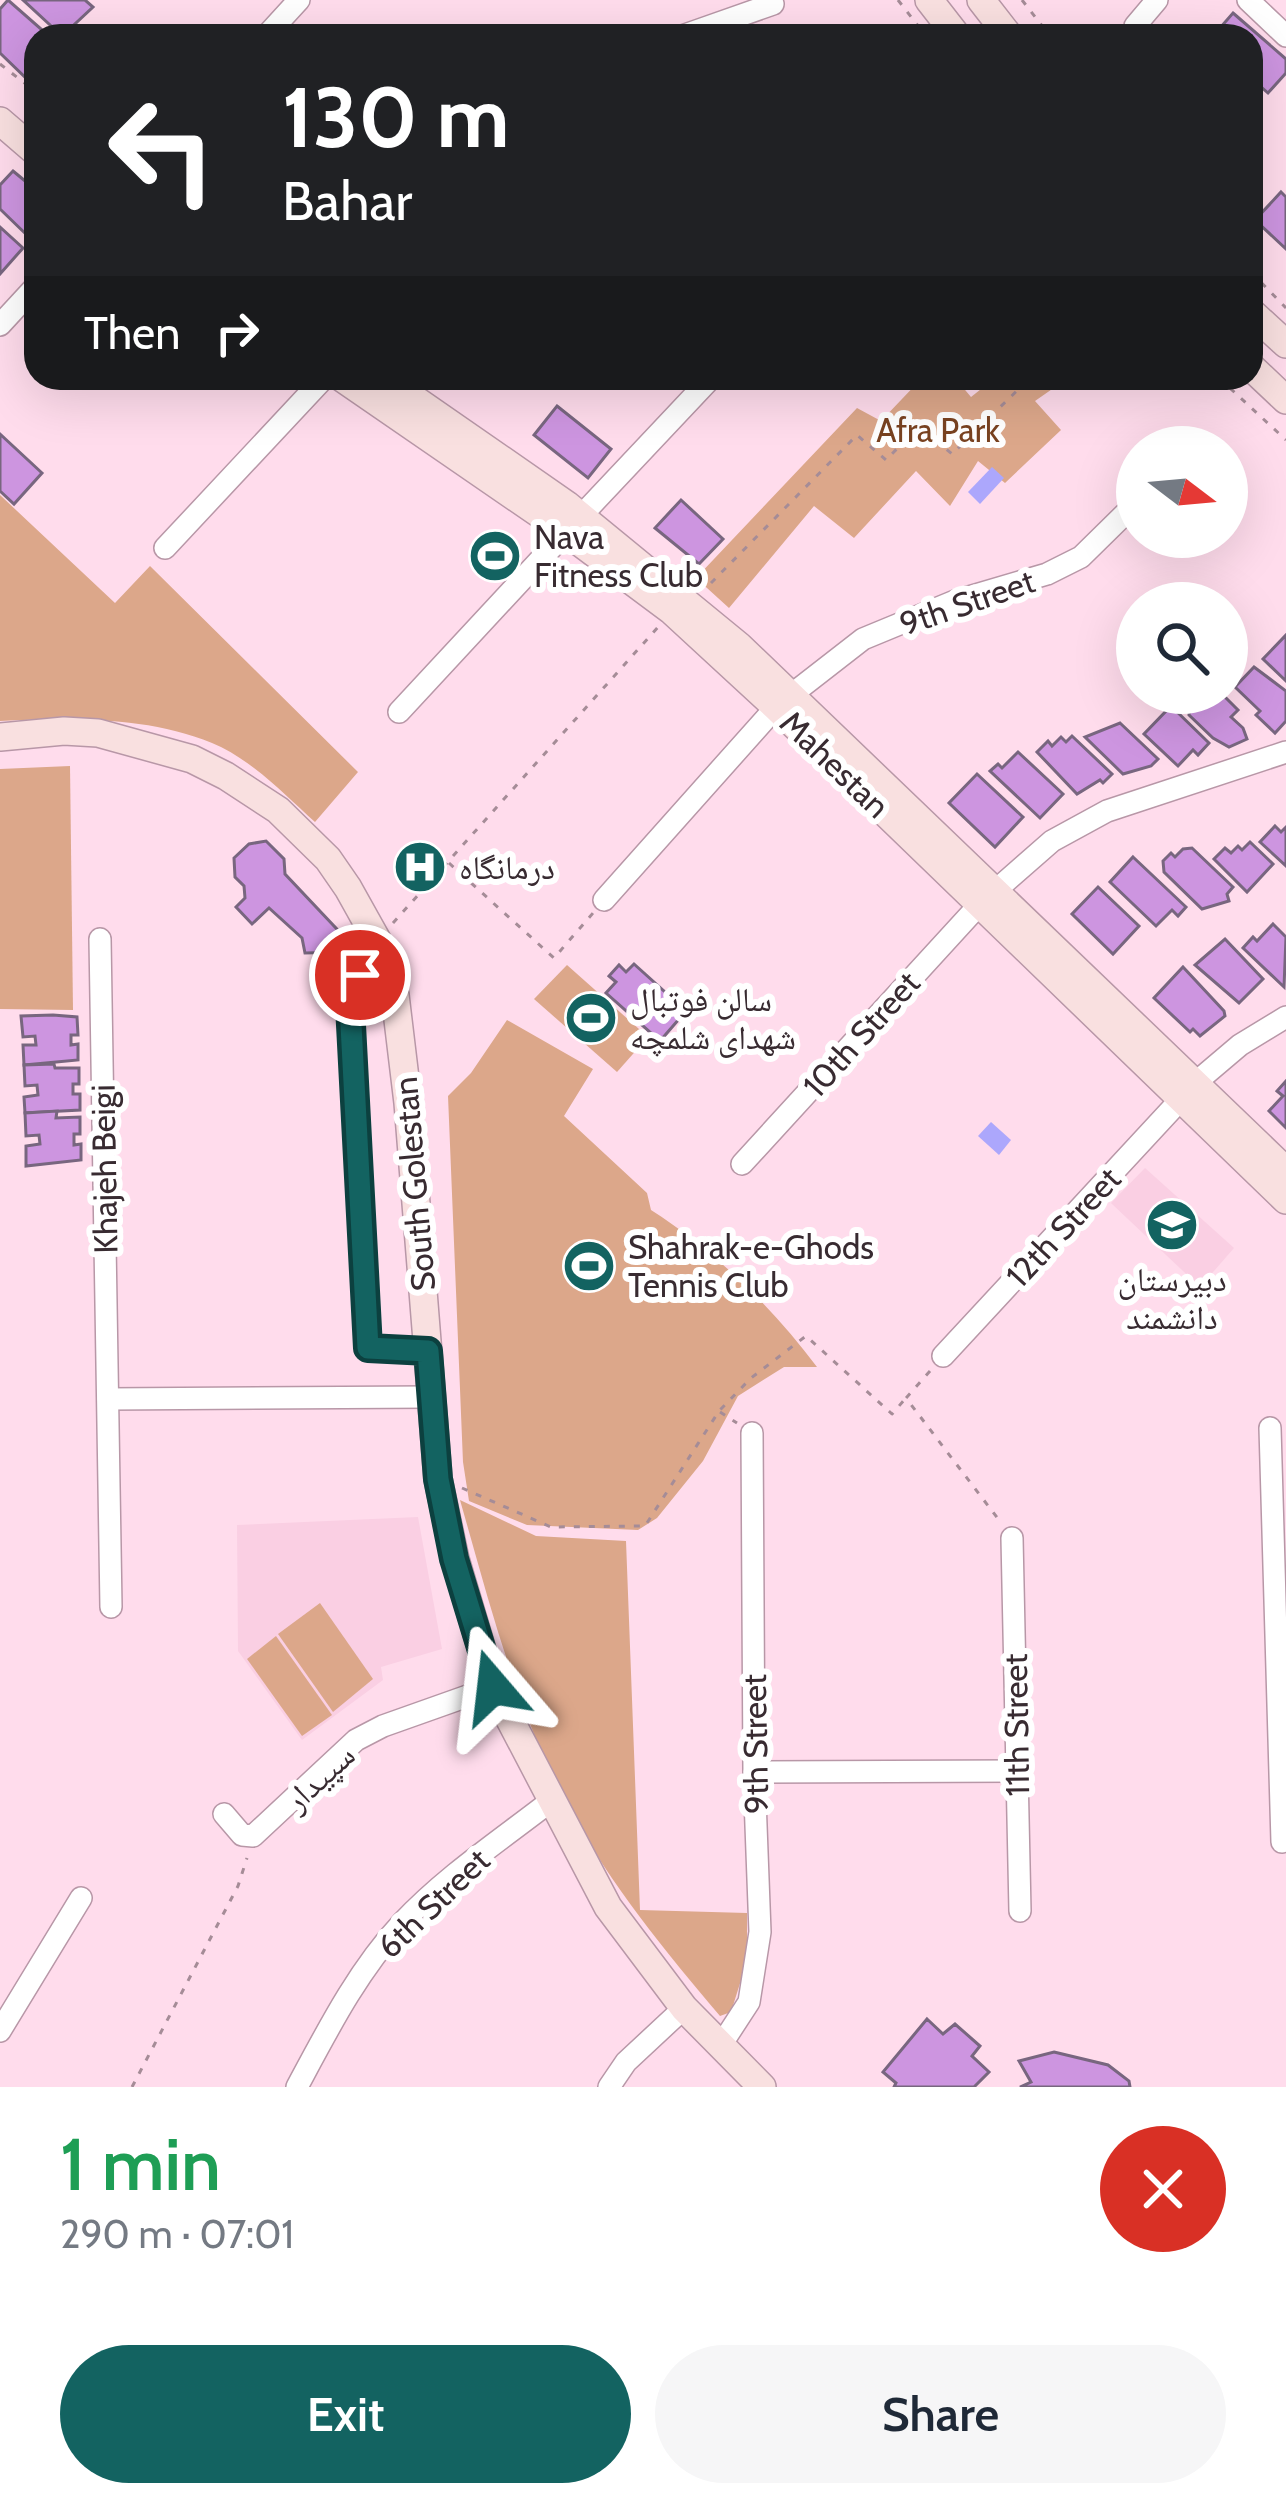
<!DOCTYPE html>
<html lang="en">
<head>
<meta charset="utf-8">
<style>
	:root { --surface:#fff; --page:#f6f6f7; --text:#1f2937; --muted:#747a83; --accent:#136361 }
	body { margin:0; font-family:Cabin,"Noto Naskh Arabic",sans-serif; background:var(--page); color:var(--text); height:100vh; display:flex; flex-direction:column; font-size:45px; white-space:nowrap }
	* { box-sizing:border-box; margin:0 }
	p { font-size:39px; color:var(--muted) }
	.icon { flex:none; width:66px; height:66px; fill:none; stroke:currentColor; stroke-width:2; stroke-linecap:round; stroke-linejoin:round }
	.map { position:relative; height:2087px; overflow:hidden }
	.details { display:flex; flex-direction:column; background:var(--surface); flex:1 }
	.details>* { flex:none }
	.top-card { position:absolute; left:24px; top:24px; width:1239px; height:366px; border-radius:36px; box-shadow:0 12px 48px #0002; background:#202124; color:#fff; overflow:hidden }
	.needle { width:78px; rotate:106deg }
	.controls { position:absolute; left:1116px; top:426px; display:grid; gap:24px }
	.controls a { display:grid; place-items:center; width:132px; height:132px; border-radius:50%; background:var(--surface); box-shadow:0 12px 48px #0002; font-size:60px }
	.pin { position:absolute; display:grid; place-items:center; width:102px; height:102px; color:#fff; margin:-51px; border:6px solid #fff; border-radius:50%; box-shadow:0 3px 12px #0007 }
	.me { position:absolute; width:132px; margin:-66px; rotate:343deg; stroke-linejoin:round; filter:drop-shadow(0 0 9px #0008) }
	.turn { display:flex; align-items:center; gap:42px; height:252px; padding:0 60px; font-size:54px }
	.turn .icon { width:156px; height:156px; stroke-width:2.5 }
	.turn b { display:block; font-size:84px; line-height:102px }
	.then { display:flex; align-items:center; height:114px; padding:0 60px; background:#0003; gap:24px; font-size:45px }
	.round { display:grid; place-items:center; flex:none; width:126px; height:126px; border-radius:63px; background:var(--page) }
	.head { display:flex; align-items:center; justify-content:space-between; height:204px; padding:0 60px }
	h1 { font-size:72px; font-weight:600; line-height:90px; color:#1e9e55 }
	.primary-button { display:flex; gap:24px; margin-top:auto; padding:24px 60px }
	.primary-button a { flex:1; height:138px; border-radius:72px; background:var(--accent); color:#fff; font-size:48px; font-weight:600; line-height:138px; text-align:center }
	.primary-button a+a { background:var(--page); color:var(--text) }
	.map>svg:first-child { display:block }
	.built { fill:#facfe3 }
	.green { fill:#dca78a }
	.water { fill:#aca7fc }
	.building { fill:#cd95e0; stroke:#78667f; stroke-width:3 }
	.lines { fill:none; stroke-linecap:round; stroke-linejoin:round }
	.street-casing { stroke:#b897a7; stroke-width:24 }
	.secondary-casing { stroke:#b897a7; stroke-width:30 }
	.path { stroke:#a58c97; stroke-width:3; stroke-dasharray:6 9; stroke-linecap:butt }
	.street { stroke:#fff; stroke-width:21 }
	.secondary { stroke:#f9e0e0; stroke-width:27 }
	.route-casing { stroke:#0c403f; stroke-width:30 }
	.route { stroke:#136361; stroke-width:21 }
	.labels { text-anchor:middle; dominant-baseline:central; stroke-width:12; stroke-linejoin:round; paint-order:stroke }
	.park-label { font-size:33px; fill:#794220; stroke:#fff }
	.poi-label { font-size:33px; fill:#382b31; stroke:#fff; text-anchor:start }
	.street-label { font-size:33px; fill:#382b31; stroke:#fff }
</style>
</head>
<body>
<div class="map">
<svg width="1286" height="2087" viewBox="0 0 1286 2087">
	<rect width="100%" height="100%" fill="#ffdcec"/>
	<g class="built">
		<path d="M1145,1168L1234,1248L1200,1287L1111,1203Z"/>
		<path d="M418,1517L442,1649L381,1667L383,1680L302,1740L238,1651L237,1525Z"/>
	</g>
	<g class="green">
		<path d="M922,378H955L971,397L995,378H1068L1035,401L1061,430L1005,483L978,461L950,506L916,471L854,538L814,506L729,608L696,578L857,408L881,421Z"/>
		<path d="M0,495L115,603L150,566L358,772L315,822C284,794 251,759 212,743C146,716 69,718 0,721Z"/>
		<path d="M70,766L73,1010L0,1009V769Z"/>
		<path d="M567,965L648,1037L617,1072L534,999Z"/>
		<path d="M507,1020L593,1069L564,1116L647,1193L651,1210C714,1250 772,1307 817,1367H784L738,1396L703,1461L657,1518L638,1530L527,1525L469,1501L463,1462L448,1096L471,1073Z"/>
		<path d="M460,1500L536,1536L626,1541L640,1910L747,1913V1961L731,2012L720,2016C665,1951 611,1885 570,1810C517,1713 490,1605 460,1500Z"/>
		<path d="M320,1603L373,1679L333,1712L278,1634Z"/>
		<path d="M276,1636L332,1715L302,1736L247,1659Z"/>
	</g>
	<g class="water">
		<path d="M992,467L1004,478L980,504L968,492Z"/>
		<path d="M991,1122L1011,1140L999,1155L978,1136Z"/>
	</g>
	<g class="building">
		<path d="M8,0L49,36H36V71L28,80L0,53V9Z"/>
		<path d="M23,0H85L93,7L62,36Z"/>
		<path d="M1233,13L1286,59V73L1268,93L1251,78V36H1213Z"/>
		<path d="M13,171L36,190V236L32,240L0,209V185Z"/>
		<path d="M1281,192L1286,197V249L1255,220Z"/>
		<path d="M0,227L23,248L0,274Z"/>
		<path d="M557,406L611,449L588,478L534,435Z"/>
		<path d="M0,434L42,473L14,504L0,491Z"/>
		<path d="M681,500L723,539L699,564L655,528Z"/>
		<path d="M1286,635V681L1263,659Z"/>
		<path d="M1254,667L1286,691V721L1275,733L1256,715L1260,711L1235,687Z"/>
		<path d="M1223,695L1238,710L1231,717L1243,728L1247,739L1229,747L1213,738L1189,715L1190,705L1199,699Z"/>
		<path d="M1171,706L1209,743L1198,755L1193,750L1178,766L1144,734Z"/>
		<path d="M1120,723L1158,759L1151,766L1123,774L1085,737Z"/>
		<path d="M1072,736L1112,774L1103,783L1100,780L1077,794L1037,752L1048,741L1052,746L1061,737L1066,742Z"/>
		<path d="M1018,752L1063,794L1040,818L990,771L998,764L1002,768Z"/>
		<path d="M977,774L1023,817L995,847L949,803Z"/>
		<path d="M1275,826L1281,832L1286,827V866L1260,842Z"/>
		<path d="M266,841L284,859L285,874L351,944L350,952L305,953L302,938L269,908L252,924L236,907L245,898L244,886L235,877L234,858L249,844Z"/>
		<path d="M1250,842L1273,864L1247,892L1214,859L1225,848L1231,853L1238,846L1242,850Z"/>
		<path d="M1192,848L1233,887L1227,894L1229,901L1202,909L1164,872L1163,861L1171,853L1175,857L1183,849Z"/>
		<path d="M1133,857L1186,907L1178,916L1172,910L1156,926L1110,882Z"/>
		<path d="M1098,887L1139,926L1113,954L1072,914Z"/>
		<path d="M1273,924L1286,937L1284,987L1243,948L1253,937L1257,941Z"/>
		<path d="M1225,939L1263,979L1239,1003L1195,965Z"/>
		<path d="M634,964L686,1011L660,1041L606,993L616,982L609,976L619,965L626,972Z"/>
		<path d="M1183,967L1224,1011L1225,1016L1200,1036L1193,1029L1190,1032L1154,998Z"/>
		<path d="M53,1015L77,1017L78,1035H71V1045L78,1044V1060L24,1065L23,1045H36L35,1036L23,1037L21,1016Z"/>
		<path d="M54,1064L55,1068H79V1084H73V1094H80V1110L25,1113L24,1097L38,1095L37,1085L25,1086L24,1065Z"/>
		<path d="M1286,1081V1128L1269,1111L1283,1096L1277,1091Z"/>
		<path d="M57,1111L56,1118L80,1117V1134H74V1145L81,1144V1160L26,1166V1146L40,1144L39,1135L26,1136L25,1113Z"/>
		<path d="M927,2019L943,2034L955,2024L980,2046L972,2056L989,2072L974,2087H894L896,2083L883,2072Z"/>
		<path d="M1054,2052L1108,2065L1129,2081L1130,2087H1020L1031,2082L1019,2061Z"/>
	</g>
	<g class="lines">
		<g class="street-casing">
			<g id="street">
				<path d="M1248,0L1286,36"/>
				<path d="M1135,26L1157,0"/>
				<path d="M266,36L299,0"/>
				<path d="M682,36L773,4"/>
				<path d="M0,325L36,286"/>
				<path d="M581,516L711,378"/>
				<path d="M165,548L324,378"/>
				<path d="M791,695L863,639L955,601L1047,574L1081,557L1137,502"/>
				<path d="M399,712L566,532"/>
				<path d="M995,891L1052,841L1107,811L1286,752"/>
				<path d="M604,900L776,707"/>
				<path d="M100,939L111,1607"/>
				<path d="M360,975L350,1007L368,1348L428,1351"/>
				<path d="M1194,1084L1240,1045L1286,1017"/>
				<path d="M742,1164L979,905"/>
				<path d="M943,1356L1182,1098"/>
				<path d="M108,1399L431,1397"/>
				<path d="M1270,1428L1282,1842"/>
				<path d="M1012,1538L1020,1911"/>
				<path d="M754,1772L1017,1771"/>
				<path d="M224,1814L242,1835L253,1836L356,1740L383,1726L493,1687"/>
				<path d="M0,2031L81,1898"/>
				<path d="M721,2045L749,2002L760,1932L754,1772L752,1433"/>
				<path d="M297,2087C327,2031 358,1970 402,1923C446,1876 502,1839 552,1800"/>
				<path d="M609,2087L626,2062L684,2008"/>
			</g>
		</g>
		<g class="secondary-casing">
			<g id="secondary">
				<path d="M929,0L957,36"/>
				<path d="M981,0L1009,36"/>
				<path d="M0,121L36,152"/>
				<path d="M1251,312L1286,344"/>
				<path d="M1251,367L1286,400"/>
				<path d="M342,378L566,532L672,611L776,707L1286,1200"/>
				<path d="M384,378L567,505L739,646L1286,1171"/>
				<path d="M0,737L64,731L98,733L192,759L226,776L278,810L328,859L348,888L377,940L395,995L408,1103L438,1479L455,1559L493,1687L608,1907L684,2008L762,2087"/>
			</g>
		</g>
		<g class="path">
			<path d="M898,0L926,36"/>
			<path d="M1022,0L1050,36"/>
			<path d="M0,64L36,92"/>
			<path d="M1251,272L1286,308"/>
			<path d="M1219,378L1286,440"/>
			<path d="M711,583L857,435L886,460L919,426L952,454L1030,378"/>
			<path d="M449,863L554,958L593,913"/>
			<path d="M393,923L659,626"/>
			<path d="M930,1371L906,1398L1002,1524"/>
			<path d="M720,1412L737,1423"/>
			<path d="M462,1488L551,1527L645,1526L719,1411L751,1378L806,1336L892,1414L906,1398"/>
			<path d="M132,2087L238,1886L247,1858"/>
		</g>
		<use href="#street" class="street"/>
		<use href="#secondary" class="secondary"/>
	</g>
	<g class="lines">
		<g class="route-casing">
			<path id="route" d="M360,975L350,1006L368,1348L428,1351L438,1479L454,1559L493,1687"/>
		</g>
		<use href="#route" class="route"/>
	</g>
	<defs>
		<g id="stadium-disc" transform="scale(2.7)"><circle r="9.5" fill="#136361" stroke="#fff"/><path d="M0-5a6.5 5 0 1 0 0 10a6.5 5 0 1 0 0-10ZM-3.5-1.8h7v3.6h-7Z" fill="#fff"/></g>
		<g id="hospital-disc" transform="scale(2.7)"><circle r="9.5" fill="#136361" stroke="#fff"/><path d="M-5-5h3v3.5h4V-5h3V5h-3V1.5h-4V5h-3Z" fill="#fff"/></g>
		<g id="school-disc" transform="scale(2.7)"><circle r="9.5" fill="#136361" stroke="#fff"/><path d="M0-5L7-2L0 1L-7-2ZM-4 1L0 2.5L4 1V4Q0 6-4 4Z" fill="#fff"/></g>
	</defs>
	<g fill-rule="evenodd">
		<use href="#stadium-disc" x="495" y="556"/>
		<use href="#hospital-disc" x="420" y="867"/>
		<use href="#stadium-disc" x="591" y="1018"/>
		<use href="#school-disc" x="1172" y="1225"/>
		<use href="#stadium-disc" x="589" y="1266"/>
	</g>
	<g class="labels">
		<g class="park-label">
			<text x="938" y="430">Afra Park</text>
		</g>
		<g class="poi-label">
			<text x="534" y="537">Nava<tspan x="534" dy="38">Fitness Club</tspan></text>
			<text x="459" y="867">درمانگاه</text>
			<text x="630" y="999">سالن فوتبال<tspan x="630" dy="38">شهدای شلمچه</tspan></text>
			<text x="628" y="1247">Shahrak-e-Ghods<tspan x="628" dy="38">Tennis Club</tspan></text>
			<text x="1172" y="1279" text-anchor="middle">دبیرستان<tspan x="1172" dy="38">دانشمند</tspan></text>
		</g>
		<g class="street-label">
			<text transform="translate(967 602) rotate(-19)">9th Street</text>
			<text transform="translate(835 764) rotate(44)">Mahestan</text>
			<text transform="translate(861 1034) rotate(-48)">10th Street</text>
			<text transform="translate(104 1169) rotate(-91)">Khajeh Beigi</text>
			<text transform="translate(414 1184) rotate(-95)">South Golestan</text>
			<text transform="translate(1063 1227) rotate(-47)">12th Street</text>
			<text transform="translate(1016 1725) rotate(-91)">11th Street</text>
			<text transform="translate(755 1744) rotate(-91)">9th Street</text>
			<text transform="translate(319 1777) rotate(-43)">سپیدار</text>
			<text transform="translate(433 1903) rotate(-44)">6th Street</text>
		</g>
	</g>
</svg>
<div class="controls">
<a><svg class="needle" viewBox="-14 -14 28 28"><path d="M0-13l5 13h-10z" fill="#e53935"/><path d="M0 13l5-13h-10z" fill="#747a83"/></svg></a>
<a><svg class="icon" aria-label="search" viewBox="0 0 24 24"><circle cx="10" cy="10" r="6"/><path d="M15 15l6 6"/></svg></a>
</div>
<div class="pin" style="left:360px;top:975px;background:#d93025"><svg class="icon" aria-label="arrive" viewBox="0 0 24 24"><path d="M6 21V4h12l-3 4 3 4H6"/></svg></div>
<svg class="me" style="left:493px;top:1687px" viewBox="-20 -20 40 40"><path d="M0-17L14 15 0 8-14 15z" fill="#136361" stroke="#fff" stroke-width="4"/></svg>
<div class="top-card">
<div class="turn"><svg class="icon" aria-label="left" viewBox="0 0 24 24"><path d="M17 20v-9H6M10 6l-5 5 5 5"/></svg><div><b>130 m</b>Bahar</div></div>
<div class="then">Then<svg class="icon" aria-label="right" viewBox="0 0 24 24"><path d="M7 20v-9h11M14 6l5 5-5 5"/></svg></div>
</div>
</div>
<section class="details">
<div class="head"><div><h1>1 min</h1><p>290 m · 07:01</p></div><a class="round" style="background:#d93025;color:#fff"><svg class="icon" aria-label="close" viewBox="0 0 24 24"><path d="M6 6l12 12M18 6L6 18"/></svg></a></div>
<div class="primary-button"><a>Exit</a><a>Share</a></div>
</section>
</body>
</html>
